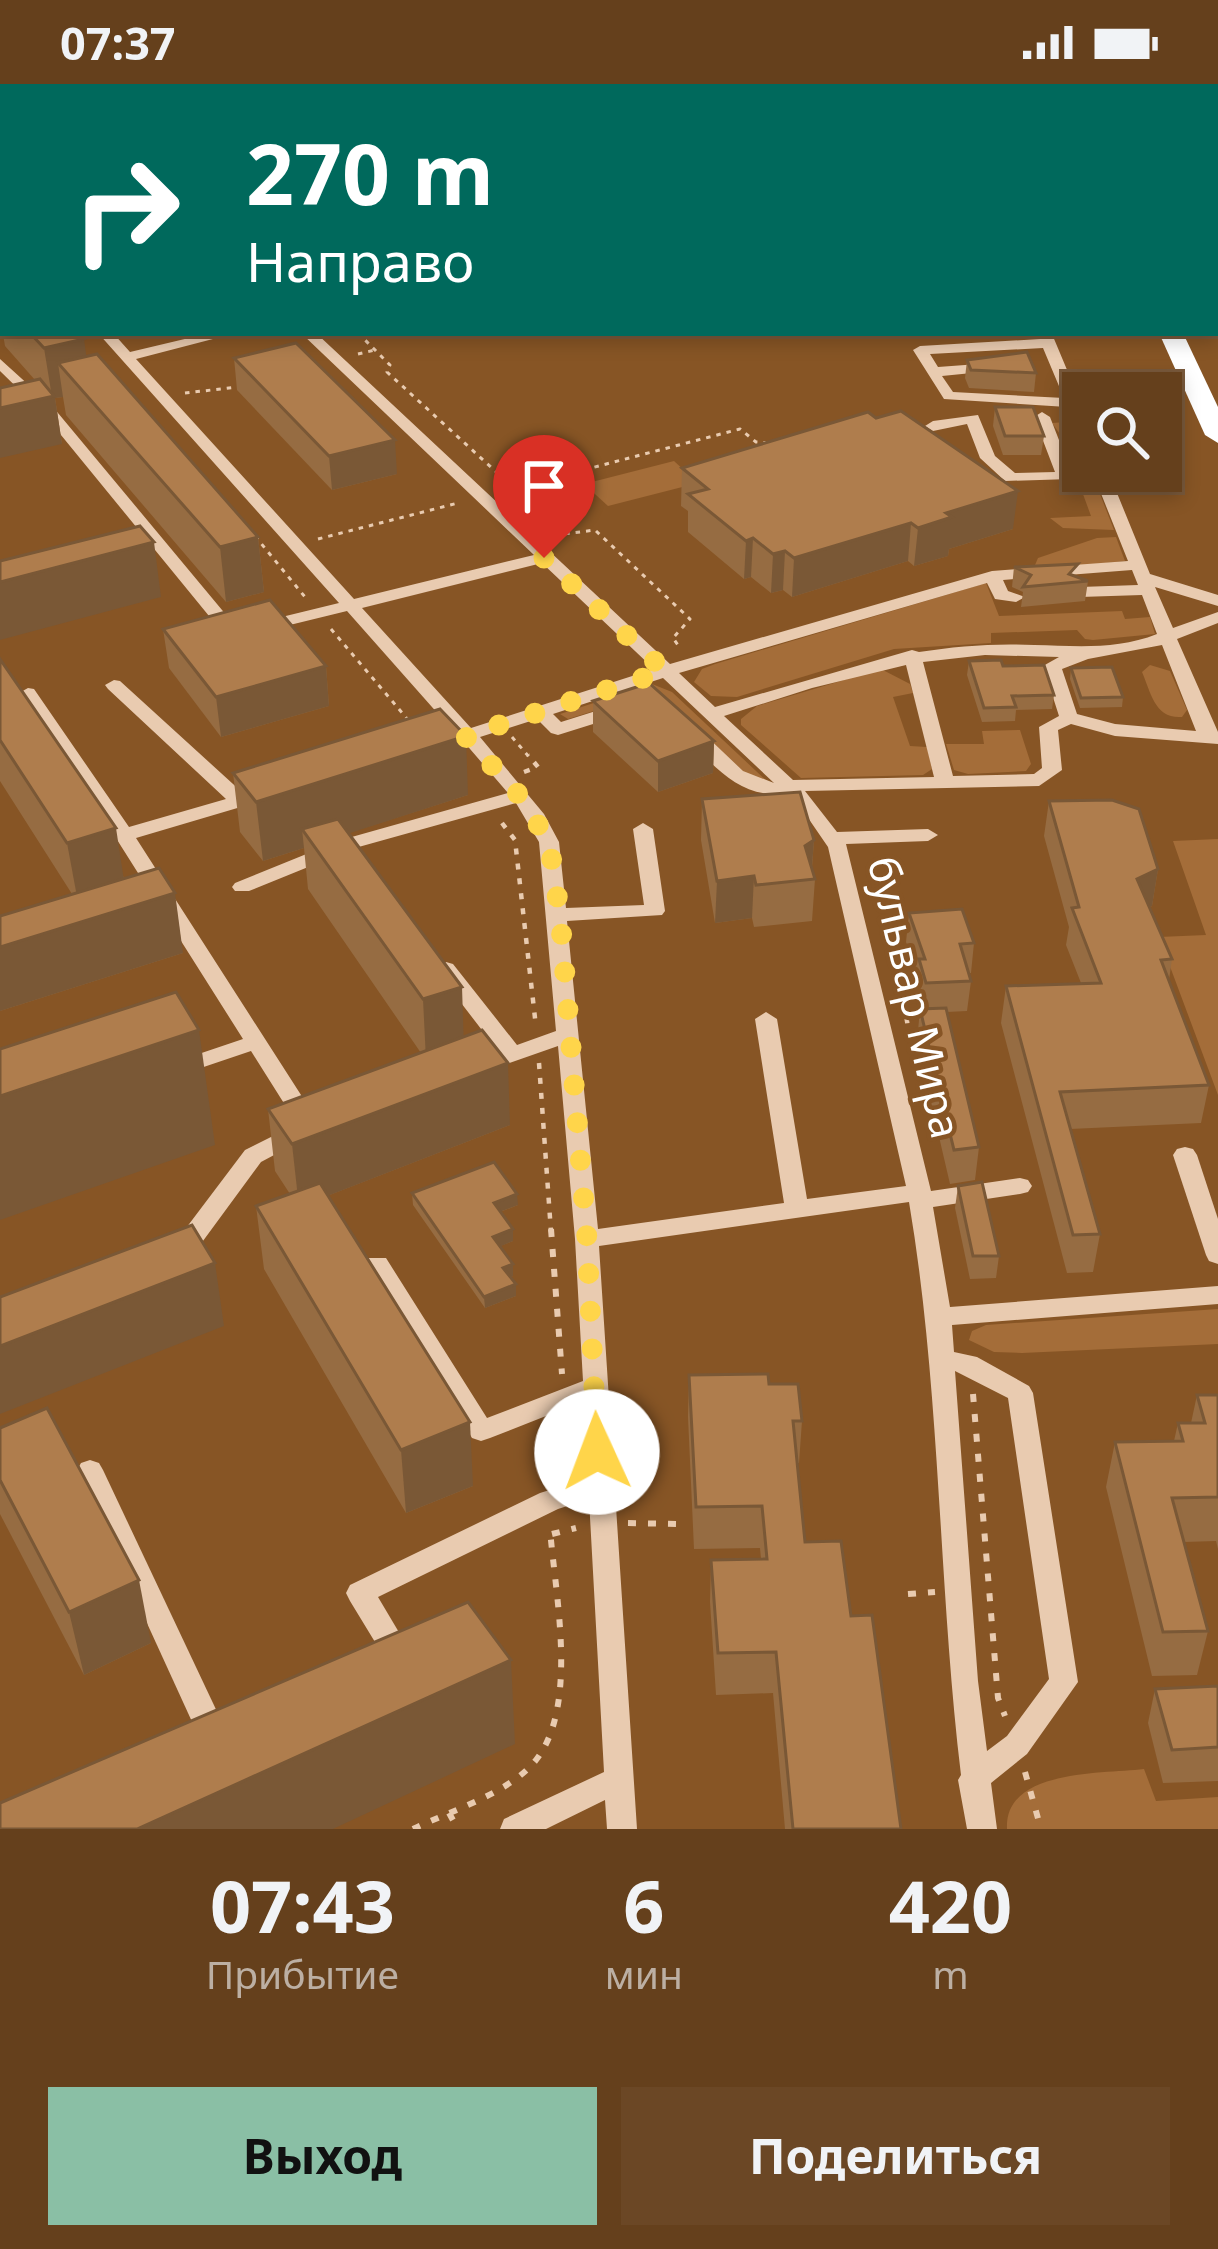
<!DOCTYPE html>
<html lang="ru">
<head>
<meta charset="utf-8">
<style>
	:root { --surface:#65401c; --page:#6b4725; --text:#f1f3f6; --muted:#bcafa3; --line:#79593b; --accent:#8abfa5 }
	body { margin:0; font-family:"Noto Sans",sans-serif; background:var(--page); color:var(--text); height:100vh; display:flex; flex-direction:column; font-size:45px; white-space:nowrap }
	* { box-sizing:border-box; margin:0 }
	p { font-size:39px; color:var(--muted) }
	.icon { flex:none; width:66px; height:66px; fill:none; stroke:currentColor; stroke-width:2; stroke-linecap:round; stroke-linejoin:round }
	.map { position:relative; height:1745px; overflow:hidden }
	.drawer { display:flex; flex-direction:column; background:var(--surface); flex:1 }
	.drawer>* { flex:none }
	.top-card { position:absolute; left:0px; top:0px; width:1218px; height:252px; box-shadow:0 6px 18px #0003,0 0 0 3px var(--line); background:#00695c; color:#fff; overflow:hidden }
	.controls { position:absolute; left:1062px; top:288px; display:grid; gap:24px }
	.controls a { display:grid; place-items:center; width:120px; height:120px; border-radius:0px; background:var(--surface); box-shadow:0 6px 18px #0003,0 0 0 3px var(--line); font-size:60px }
	.pin { position:absolute; display:grid; place-items:center; width:102px; height:102px; color:#fff; margin:-123px -51px; border-radius:50% 50% 50% 0; rotate:-45deg; box-shadow:0 0 12px #0007 }
	.pin .icon { rotate:45deg }
	.me { position:absolute; width:132px; margin:-66px; rotate:358deg; stroke-linejoin:round; filter:drop-shadow(0 0 9px #0008) }
	.turn { display:flex; align-items:center; gap:42px; height:252px; padding:0 48px; font-size:54px }
	.turn .icon { width:156px; height:156px; stroke-width:2.5 }
	.turn b { display:block; font-size:84px; line-height:102px }
	.eta { display:flex; justify-content:space-evenly; align-items:center; height:204px; text-align:center }
	.eta b { font-size:72px; font-weight:700; line-height:84px }
	.action { display:flex; gap:24px; margin-top:auto; padding:24px 48px }
	.action a { flex:1; height:138px; border-radius:0px; background:var(--accent); color:#111; font-size:48px; font-weight:700; line-height:138px; text-align:center }
	.action a+a { background:var(--page); color:var(--text) }
	.status { display:flex; justify-content:space-between; align-items:center; height:84px; padding:0 60px; background:var(--surface); direction:ltr }
	.status svg { height:33px; fill:currentColor }
	.map>svg:first-child { display:block }
	.green { fill:#a46d39 }
	.lines { fill:none; stroke-linecap:round; stroke-linejoin:round }
	.path-far2 { stroke:#e9cbb0; stroke-width:3; stroke-dasharray:4.5 6; stroke-linecap:butt }
	.path-far1 { stroke:#e9cbb0; stroke-width:4.5; stroke-dasharray:6 9; stroke-linecap:butt }
	.path { stroke:#e9cbb0; stroke-width:6; stroke-dasharray:8 12; stroke-linecap:butt }
	.minor { fill:#e9cbb0; fill-rule:evenodd }
	.highway { fill:#fff; fill-rule:evenodd }
	.wall { fill:#966c42 }
	.shaded-wall { fill:#7a5836 }
	.building { fill:#af7d4d; stroke:#7a5836; stroke-width:3 }
	.route { stroke:#ffd54a; stroke-width:21; stroke-dasharray:0 37.8 }
	.labels { text-anchor:middle; dominant-baseline:central; stroke-width:9; stroke-linejoin:round; paint-order:stroke }
	.street-label { font-size:42px; fill:#fff; stroke:#875525 }
</style>
</head>
<body>
<div class="status"><b>07:37</b><svg viewBox="0 0 49 12"><path d="M0 12V9h3v3zM5 12V6h3v6zM10 12V3h3v9zM15 12V0h3v12zM26 1h20v11H26zM47 4h2v5h-2z"/></svg></div>
<div class="map">
<svg width="1218" height="1745" viewBox="0 0 1218 1745">
	<rect width="100%" height="100%" fill="#875525"/>
	<g class="green">
		<path d="M1066,338C1082,349 1083,368 1083,387H1091L1114,446L1063,444L1050,434L1091,432L1062,353L1052,339Z"/>
		<path d="M674,377L698,399L608,422L584,400Z"/>
		<path d="M1116,453L1125,477L1048,485L1035,481L1038,474L1097,454Z"/>
		<path d="M986,499L999,532L1122,527L1125,535L1150,533L1155,550L1093,556L1085,555L1077,546L991,549V559L894,565L737,613L711,612L694,598L702,585L715,580Z"/>
		<path d="M1150,581L1170,587L1187,626L1182,633C1155,635 1151,609 1142,588Z"/>
		<path d="M881,585L910,600L913,609L893,613L910,662L927,663L932,685L923,691L801,694L741,641V635L757,622Z"/>
		<path d="M652,600L672,608L772,702L753,698L645,611L568,635L560,630Z"/>
		<path d="M1020,646L1031,680L1026,687L968,690L954,686L946,660H984L982,647Z"/>
		<path d="M1218,755V1011L1159,853L1206,851L1173,757Z"/>
		<path d="M1218,1225V1260L1022,1269L994,1268L969,1256L972,1247L986,1241Z"/>
		<path d="M1144,1685L1156,1717L1218,1713V1745H1007C1004,1685 1102,1690 1144,1685Z"/>
	</g>
	<g class="lines">
		<g class="path-far2">
			<path d="M358,249L390,281L387,288L564,450L595,446L690,535L673,554L680,564"/>
			<path d="M358,270L375,266"/>
			<path d="M185,309L238,303"/>
			<path d="M503,407L740,345L756,358L773,359"/>
			<path d="M255,452L305,513"/>
			<path d="M318,455L458,419"/>
			<path d="M331,545L409,637"/>
			<path d="M512,653L530,674"/>
		</g>
		<g class="path-far1">
			<path d="M524,688L538,683L528,671"/>
			<path d="M502,739L515,756L536,943"/>
			<path d="M883,847L900,891L910,957"/>
			<path d="M539,979L551,1148"/>
		</g>
		<g class="path">
			<path d="M551,1145L562,1290"/>
			<path d="M973,1310L998,1614L1005,1632"/>
			<path d="M553,1392L561,1338"/>
			<path d="M628,1439L677,1440"/>
			<path d="M552,1450L576,1444"/>
			<path d="M908,1510L935,1508"/>
			<path d="M1025,1688L1041,1745"/>
			<path d="M449,1729L458,1745"/>
			<path d="M413,1745C450,1727 510,1709 536,1676C579,1621 555,1510 550,1445"/>
		</g>
		<g class="minor">
			<path d="M38,0H51L53,3H40Z"/>
			<path d="M574,0H588L591,3H577Z"/>
			<rect x="902" y="0" width="12" height="3"/>
			<path d="M944,0H958L942,3Z"/>
			<path d="M3,31V39L0,40V32Z"/>
			<rect x="1215" y="127" width="3" height="8"/>
			<path d="M0,131L3,132V142L0,141Z"/>
			<path d="M1215,166L1218,167V180L1215,179Z"/>
			<path d="M1215,212L1218,213V221L1215,220Z"/>
			<path d="M98,249H113L130,268L210,249H236L136,275L354,515L534,471L301,249H316L670,580L992,487L1128,477L1092,387H1108L1150,490L1218,511V522L1155,503L1173,544L1218,528V539L1177,555L1218,648V660L1115,652L1071,640L1058,646L1062,686L1039,702L805,707L837,748L928,745L938,751L928,757L846,760L931,1107L1020,1094L1028,1096L1032,1102L1028,1108L1020,1110L933,1123L950,1223L1218,1202V1220L952,1241L954,1268L977,1273L1029,1302L1033,1309L1078,1598L1027,1670L991,1699L997,1745H967L958,1696L961,1691C938,1500 941,1307 909,1118L599,1162L637,1745H607L605,1716L546,1745H500L504,1735L604,1688L589,1415L558,1425L378,1513L416,1577L412,1586L402,1589L392,1586L350,1517L346,1509L350,1501L540,1409L588,1394L584,1317L490,1354L481,1357L472,1354L365,1180L368,1174H386L487,1334L583,1297L575,1155L558,962L487,987H471L468,982L471,977L498,967L435,885L446,878L453,880L517,961L556,947L539,758L516,719L355,764L249,807H235L232,803L235,799L341,756L508,709L464,658L448,659L446,655L455,649L347,527L233,555L227,554L43,329L0,287V275L53,323L237,544L339,519ZM542,479L654,585L471,644L362,524ZM1132,486L1138,501L1080,503L1071,508L1080,513L1142,511L1157,550C1117,566 1077,562 1034,561C996,559 957,562 919,568L912,566L715,623L679,589L987,499L995,515L1016,518L1025,513L1008,507L1003,496ZM1162,561L1196,647L1115,640L1077,630L1062,585L1088,575ZM985,571L1059,573L1043,582L1059,632L1039,643L1042,684L1034,690L953,692L923,578ZM906,581L934,693L793,696L724,632L812,604ZM663,594L774,699L743,687L701,647H687L685,651L687,655C714,682 742,716 784,709L804,728L828,763L906,1102L807,1115L777,935L766,928L755,935L784,1119L598,1145L567,837L662,831L665,827L653,745L643,739L633,745L644,821L566,824L559,758L544,730L480,653L537,635L551,649L558,651L625,630L627,626L625,622L618,620L561,638L553,630ZM955,1287L1008,1314L1049,1595L1007,1652L987,1667L978,1597Z"/>
			<path d="M1038,249L1052,250L1083,324V348L1075,343L1067,323L944,315L913,266L920,262L1040,255ZM1043,264L1064,314L953,308L942,292L992,287L999,283L992,279L938,283L930,270Z"/>
			<path d="M1042,328L1050,333L1073,392L1071,395L1005,397L980,374L967,340L933,347L925,342L933,337L978,331L995,372L1015,389L1055,388L1034,333Z"/>
			<path d="M114,596L120,597L244,710L264,704L274,710L271,714L136,754L319,1039L309,1047L306,1054L261,1078L189,1176H171L168,1170L171,1164L245,1066L297,1040L251,967L177,992L166,985L169,980L243,955L114,751L19,609L28,604L34,605L129,743L226,715L108,605L105,601Z"/>
			<path d="M1185,1063L1193,1065L1197,1071L1218,1135V1180L1209,1177L1206,1171L1173,1071L1177,1065Z"/>
			<path d="M90,1376L99,1379L103,1386L229,1653L224,1662L214,1666L204,1662L199,1653L77,1386L81,1379Z"/>
		</g>
		<g class="highway">
			<path d="M1048,0H1068L1069,3H1049Z"/>
			<path d="M1159,249H1183L1218,323V359L1205,351Z"/>
		</g>
	</g>
	<g class="wall">
		<path d="M721,0H854L853,3H720Z"/>
		<path d="M3,211V249H78L86,273L258,453L264,508L226,518L66,331L63,313L55,314L62,360L35,296L5,262L0,233V212Z"/>
		<path d="M234,274L397,390L332,406L237,306Z"/>
		<path d="M967,276L1036,289L1034,308L969,304L965,294Z"/>
		<path d="M995,323L1044,352L1041,371H1003L993,342Z"/>
		<path d="M682,384L1013,445L949,465L948,472L914,482L908,477L792,513L783,506L771,509L751,493L744,495L688,448V427L681,422Z"/>
		<path d="M1014,483L1076,492L1088,497L1085,517L1021,523L1023,508L1012,503Z"/>
		<path d="M163,545L326,582L329,622L221,653L169,584Z"/>
		<path d="M0,575L124,794L183,869L0,927V832L72,810L0,697Z"/>
		<path d="M969,577L1003,582L1054,611L1052,625L1016,626L1015,637L982,638L967,591Z"/>
		<path d="M1071,584L1123,613L1122,623L1080,624L1070,595Z"/>
		<path d="M593,617L714,657L713,689L658,708L593,648Z"/>
		<path d="M233,689L468,711L348,749L464,953L510,1041L327,1112L473,1402L406,1429L264,1185L256,1122L290,1110L275,1087L268,1025L421,969L308,805L304,764L263,777L240,748Z"/>
		<path d="M702,715L814,756L812,784L815,795L812,837L754,843L752,834L715,839L701,756Z"/>
		<path d="M1049,717L1158,785L1152,822L1150,823L1172,875L1169,896L1209,1001L1201,1039L1070,1045L1100,1150L1093,1188L1067,1189L1001,939L1006,902L1081,899L1066,861L1069,843L1044,752Z"/>
		<path d="M909,829L974,859L971,889H969L971,897L967,927L947,928L979,1063L975,1096L950,1100L917,958L920,925H922L916,905L918,892L906,858Z"/>
		<path d="M958,1102L999,1172L996,1194L970,1195L955,1124Z"/>
		<path d="M412,1109L518,1121L500,1128L513,1145V1157L500,1162L513,1180V1192L510,1193L516,1212L485,1224L413,1121Z"/>
		<path d="M689,1291L769,1300L802,1337L799,1379H797L805,1458L851,1532L901,1745H785L773,1609L716,1611L710,1518L711,1476L761,1475L760,1464L694,1465L688,1333Z"/>
		<path d="M1197,1311H1218V1465L1216,1457L1184,1458L1208,1547L1197,1591L1152,1592L1106,1403L1115,1358L1174,1357L1178,1339H1191Z"/>
		<path d="M0,1344L151,1559L84,1591L0,1430Z"/>
		<path d="M1218,1602V1697L1163,1699L1148,1639L1155,1605Z"/>
	</g>
	<g class="shaded-wall">
		<path d="M1218,107V124L1215,125V108Z"/>
		<path d="M0,143L3,162V190L0,191Z"/>
		<path d="M84,255L91,306L58,279L63,313L55,314L62,360L0,374V324L52,313L44,264Z"/>
		<path d="M395,356L397,390L332,406L329,372Z"/>
		<path d="M1018,407L1013,445L949,465L948,472L914,482L918,444L946,429Z"/>
		<path d="M911,439L908,477L792,513L794,474Z"/>
		<path d="M258,453L264,508L226,518L220,463Z"/>
		<path d="M753,454L751,493L744,495L746,457Z"/>
		<path d="M154,458L161,513L0,556V498Z"/>
		<path d="M785,467L783,506L771,509L773,470Z"/>
		<path d="M326,582L329,622L221,653L216,613Z"/>
		<path d="M466,652L468,711L313,761L302,745L304,764L263,777L256,718Z"/>
		<path d="M714,657L713,689L658,708V677Z"/>
		<path d="M116,744L125,803L78,818L67,759Z"/>
		<path d="M814,756L811,795L805,762Z"/>
		<path d="M1158,785L1152,822L1131,831L1137,795Z"/>
		<path d="M754,792L752,834L715,839L717,797Z"/>
		<path d="M175,809L183,869L0,927V863Z"/>
		<path d="M462,903L464,964L426,976L423,915Z"/>
		<path d="M199,946L215,1061L0,1136V1012Z"/>
		<path d="M508,979L510,1041L299,1123L292,1060Z"/>
		<path d="M517,1110L518,1121L494,1130V1119Z"/>
		<path d="M513,1145V1157L494,1165L493,1153Z"/>
		<path d="M215,1179L224,1242L0,1330V1262Z"/>
		<path d="M513,1180V1192L504,1195L503,1184Z"/>
		<path d="M516,1200V1212L485,1224L484,1213Z"/>
		<path d="M470,1338L473,1402L406,1429L401,1366Z"/>
		<path d="M139,1496L151,1559L84,1591L69,1528Z"/>
		<path d="M511,1576L515,1660L333,1745H137Z"/>
	</g>
	<g class="building">
		<path d="M269,0H315L319,3H273Z"/>
		<path d="M721,0H787L786,3H720Z"/>
		<path d="M1155,0H1184V3H1156Z"/>
		<path d="M1215,14L1218,19V65H1215Z"/>
		<path d="M1215,79H1218V107L1215,108Z"/>
		<path d="M30,249H78L84,255L44,264Z"/>
		<path d="M296,259L395,356L329,372L234,274Z"/>
		<path d="M1027,268L1036,289L971,286L967,276Z"/>
		<path d="M97,270L258,453L220,463L58,279Z"/>
		<path d="M40,295L54,312L0,324V304Z"/>
		<path d="M995,323H1033L1044,352H1005Z"/>
		<path d="M901,327L1018,407L946,429L952,433L918,444L911,439L794,474L785,467L773,470L753,454L746,457L688,410L708,405L682,384L868,328L876,334Z"/>
		<path d="M140,442L154,458L0,498V477Z"/>
		<path d="M1078,480L1069,490L1088,497L1023,503L1031,491L1014,483Z"/>
		<path d="M270,516L326,582L216,613L163,545Z"/>
		<path d="M0,575L116,744L67,759L0,656Z"/>
		<path d="M1001,576L1003,582L1044,581L1054,611L1012,612L1016,623L984,624L969,577Z"/>
		<path d="M1112,583L1123,613L1081,614L1071,584Z"/>
		<path d="M649,599L714,657L658,677L593,617Z"/>
		<path d="M440,625L466,652L256,718L233,689Z"/>
		<path d="M800,708L814,756L805,762L815,795L756,801L754,792L717,797L702,715Z"/>
		<path d="M1112,716L1139,725L1158,785L1137,795L1172,875L1161,876L1209,1001L1060,1008L1100,1150L1073,1151L1006,902L1101,899L1072,824L1079,823L1049,717Z"/>
		<path d="M338,735L462,903L423,915L302,745Z"/>
		<path d="M159,784L175,809L0,863V832Z"/>
		<path d="M962,825L974,859L960,860L971,897L926,899L919,875H925L909,829Z"/>
		<path d="M176,908L199,946L0,1012V965Z"/>
		<path d="M946,924L979,1063L954,1066L920,925Z"/>
		<path d="M482,946L508,979L292,1060L268,1025Z"/>
		<path d="M494,1078L517,1110L494,1119L513,1145L493,1153L513,1180L503,1184L516,1200L484,1213L412,1109Z"/>
		<path d="M982,1098L999,1172H973L958,1102Z"/>
		<path d="M320,1099L470,1338L401,1366L256,1122Z"/>
		<path d="M192,1141L215,1179L0,1262V1213Z"/>
		<path d="M768,1290L769,1300H798L802,1337H793L805,1458L841,1457L851,1532L872,1531L901,1745H793L776,1568L718,1569L711,1476L767,1475L762,1422L696,1423L689,1291Z"/>
		<path d="M1197,1311H1218V1413L1172,1414L1208,1547L1163,1548L1115,1358L1183,1357L1178,1339H1205Z"/>
		<path d="M47,1324L139,1496L69,1528L0,1396V1344Z"/>
		<path d="M468,1518L511,1576L137,1745H0V1719Z"/>
		<path d="M1218,1602V1663L1172,1666L1155,1605Z"/>
	</g>
	<g class="lines">
		<path class="route" d="M544,474L665,587L465,652L520,712L549,758L560,831L587,1155L597,1368"/>
	</g>
	<g class="labels">
		<g class="street-label">
			<text transform="translate(916 913) rotate(77)">бульвар Мира</text>
		</g>
	</g>
</svg>
<div class="controls">
<a><svg class="icon" aria-label="search" viewBox="0 0 24 24"><circle cx="10" cy="10" r="6"/><path d="M15 15l6 6"/></svg></a>
</div>
<div class="pin" style="left:544px;top:474px;background:#d93025"><svg class="icon" aria-label="arrive" viewBox="0 0 24 24"><path d="M6 21V4h12l-3 4 3 4H6"/></svg></div>
<svg class="me" style="left:597px;top:1368px" viewBox="-20 -20 40 40"><circle r="19" fill="#fff"/><path d="M0-13L10 11 0 6-10 11z" fill="#ffd54a"/></svg>
<div class="top-card">
<div class="turn"><svg class="icon" aria-label="right" viewBox="0 0 24 24"><path d="M7 20v-9h11M14 6l5 5-5 5"/></svg><div><b>270 m</b>Направо</div></div>
</div>
</div>
<section class="drawer">
<div class="eta">
<div><b>07:43</b><p>Прибытие</p></div>
<div><b>6</b><p>мин</p></div>
<div><b>420</b><p>m</p></div>
</div>
<div class="action"><a>Выход</a><a>Поделиться</a></div>
</section>
</body>
</html>
